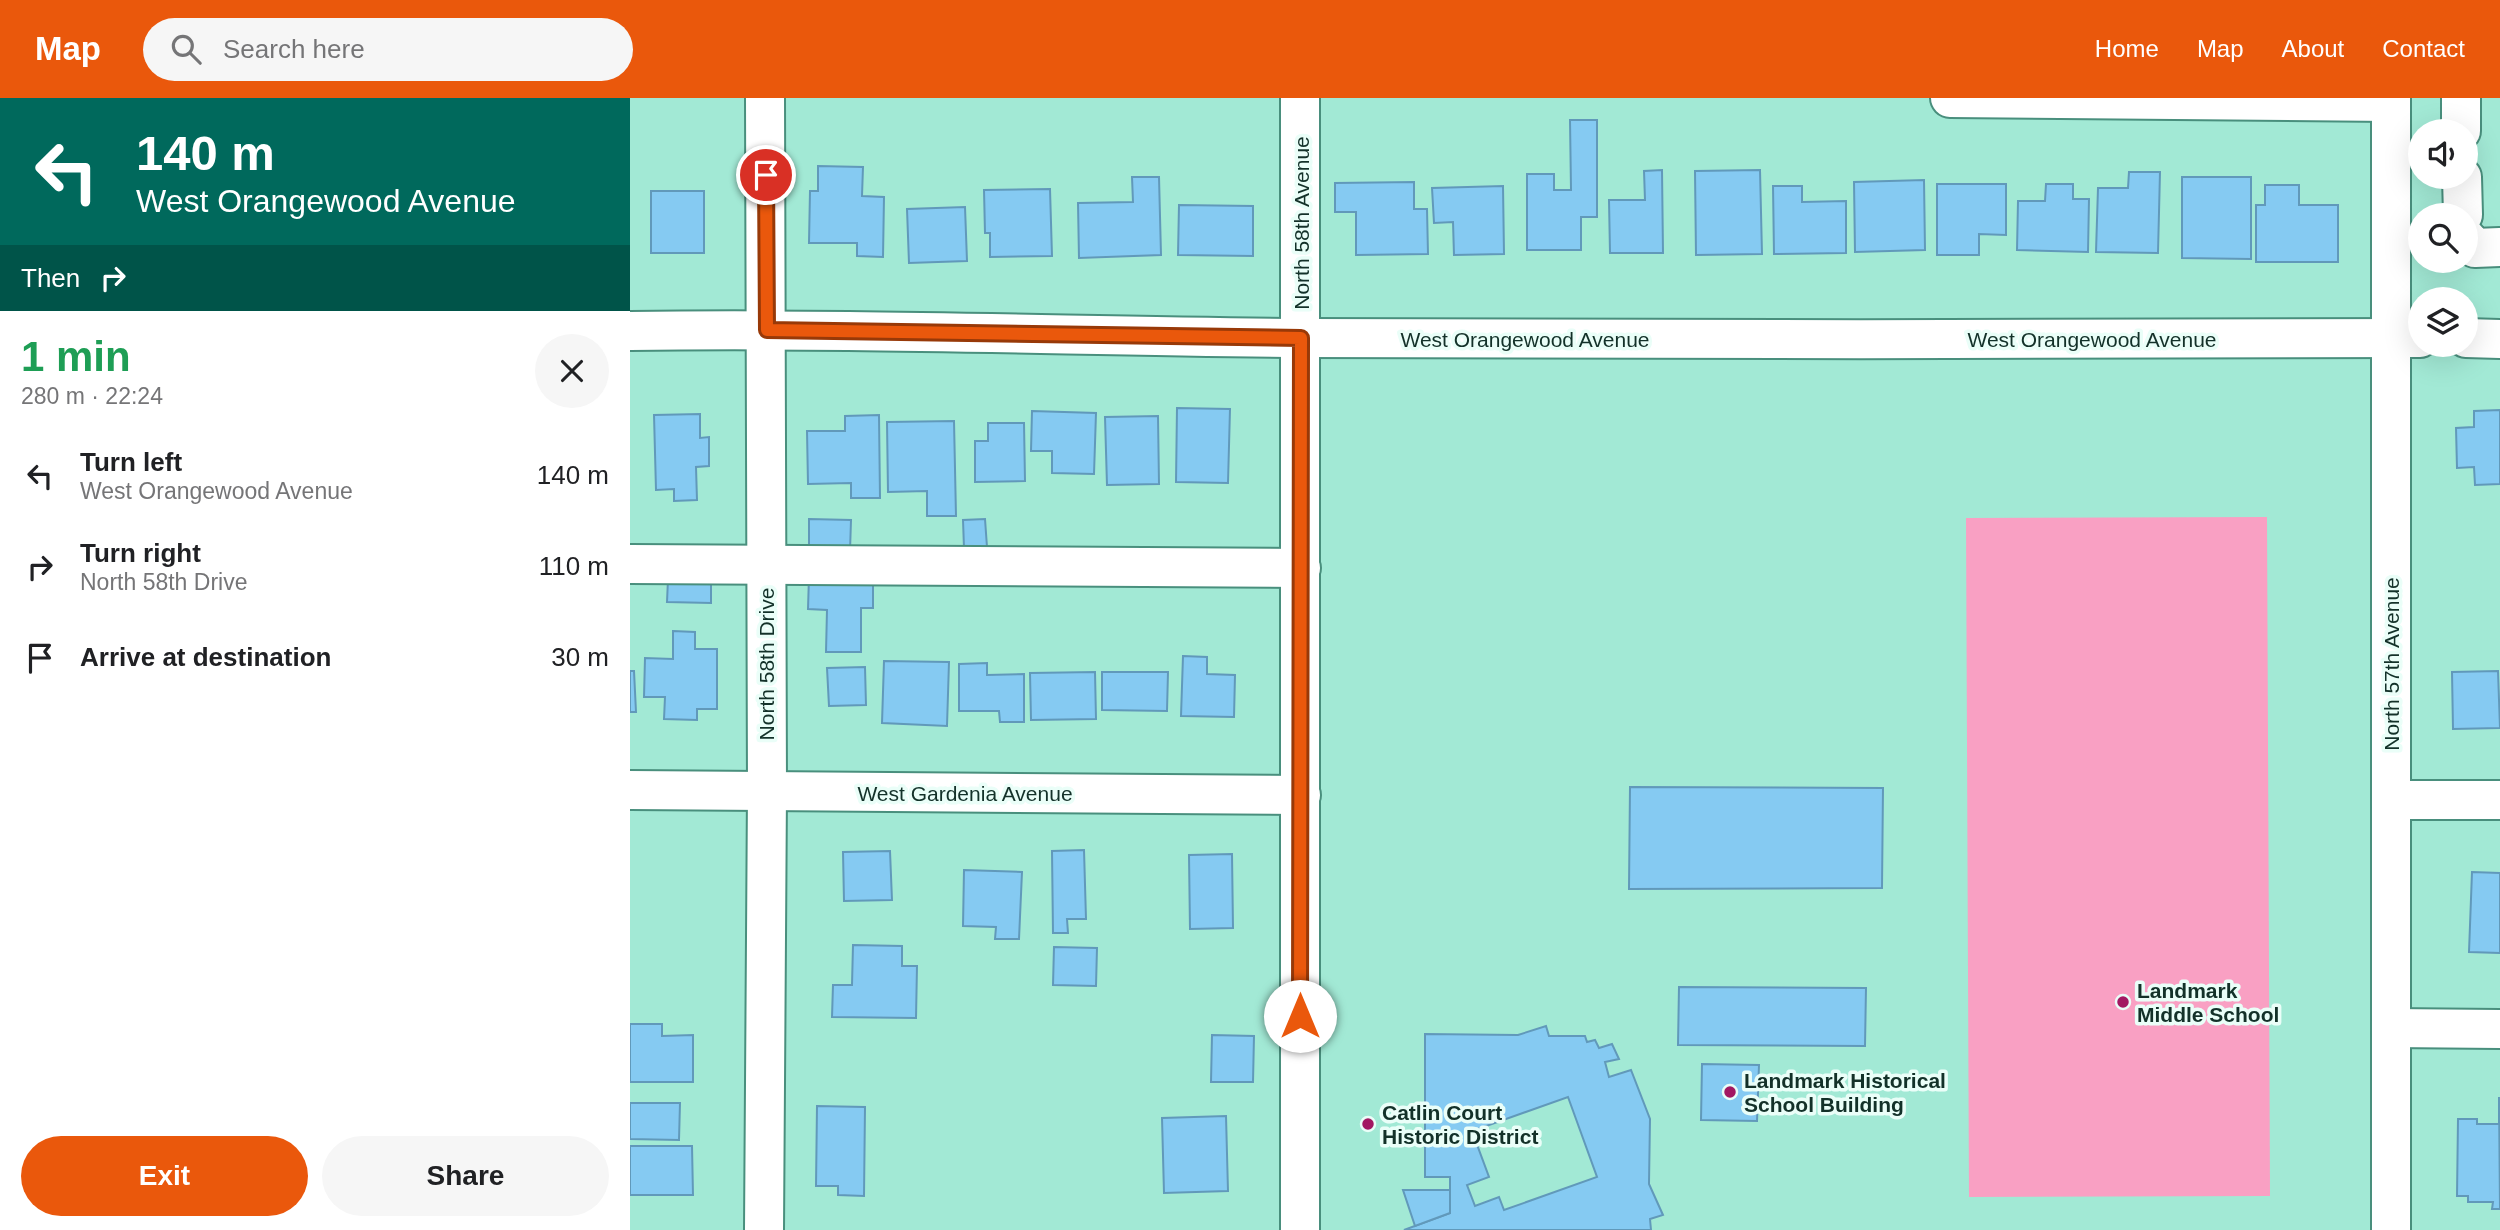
<!DOCTYPE html>
<html lang="en">
<head>
<meta charset="utf-8">
<style>
	:root { --surface:#fff; --page:#f6f6f6; --text:#202124; --muted:#757577; --accent:#ea580c }
	body { margin:0; font-family:Helvetica,sans-serif; background:var(--page); color:var(--text); height:100vh; display:flex; flex-direction:column; font-size:26px; white-space:nowrap }
	* { box-sizing:border-box; margin:0 }
	p { font-size:23px; color:var(--muted) }
	.icon { flex:none; width:38px; height:38px; fill:none; stroke:currentColor; stroke-width:2; stroke-linecap:round; stroke-linejoin:round }
	.map { position:relative; flex:1; overflow:hidden }
	.drawer { display:flex; flex-direction:column; background:var(--surface); width:630px }
	.drawer>* { flex:none }
	.hud { background:#00695c; color:#fff; overflow:hidden }
	.tools { position:absolute; left:1778px; top:21px; display:grid; gap:14px }
	.tools a { display:grid; place-items:center; width:70px; height:70px; border-radius:50%; background:var(--surface); box-shadow:0 7px 28px #0002; font-size:35px }
	.pin { position:absolute; display:grid; place-items:center; width:60px; height:60px; color:#fff; margin:-30px; border:4px solid #fff; border-radius:50%; box-shadow:0 2px 7px #0007 }
	.me { position:absolute; width:77px; margin:-38px; rotate:0deg; stroke-linejoin:round; filter:drop-shadow(0 0 5px #0008) }
	.turn { display:flex; align-items:center; gap:24px; height:147px; padding:0 21px; font-size:32px }
	.turn .icon { width:91px; height:91px; stroke-width:2.5 }
	.turn b { display:block; font-size:49px; line-height:60px }
	.then { display:flex; align-items:center; height:66px; padding:0 21px; background:#0003; gap:14px; font-size:26px }
	.round { display:grid; place-items:center; flex:none; width:74px; height:74px; border-radius:37px; background:var(--page) }
	.head { display:flex; align-items:center; justify-content:space-between; height:119px; padding:0 21px }
	h1 { font-size:42px; font-weight:700; line-height:52px; color:#1e9e55 }
	.action { display:flex; gap:14px; margin-top:auto; padding:14px 21px }
	.action a { flex:1; height:80px; border-radius:42px; background:var(--accent); color:#fff; font-size:28px; font-weight:700; line-height:80px; text-align:center }
	.action a+a { background:var(--page); color:var(--text) }
	ul { padding:0; list-style:none }
	li { display:flex; align-items:center; gap:21px; height:91px; padding:0 21px }
	li div { flex:1 }
	li b { display:block; font-size:26px }
	li em { font-style:normal }
	header { display:flex; align-items:center; gap:42px; box-sizing:border-box; height:98px; padding:0 35px; background:var(--accent); color:#fff }
	header strong { font-size:33px }
	nav { display:flex; gap:38px; margin-inline-start:auto; font-size:24px }
	.search { width:490px; height:63px; background:var(--page); display:flex; align-items:center; gap:18px; box-sizing:border-box; padding:0 24px; border-radius:38px; color:var(--muted); font-size:26px }
	main { display:flex; flex:1; min-height:0 }
	.map>svg:first-child { display:block }
	.green { fill:#f9a0c3 }
	.building { fill:#85caf2; stroke:#6199ba; stroke-width:2; fill-rule:evenodd }
	.lines { fill:none; stroke-linecap:round; stroke-linejoin:round }
	.minor-casing { stroke:#498f7d; stroke-width:42 }
	.minor { stroke:#fff; stroke-width:38 }
	.route-casing { stroke:#983908; stroke-width:18 }
	.route { stroke:#ea580c; stroke-width:12 }
	.poi-dot { fill:#a21862; stroke:#eafef8; stroke-width:2.5 }
	.labels { text-anchor:middle; dominant-baseline:central; stroke-width:7; stroke-linejoin:round; paint-order:stroke }
	.street-label { font-size:21px; fill:#133129; stroke:#eafef8 }
	.poi-label { font-size:21px; font-weight:bold; fill:#133129; stroke:#eafef8; text-anchor:start }
</style>
</head>
<body>
<header>
<strong>Map</strong>
<div class="search"><svg class="icon" aria-label="search" viewBox="0 0 24 24"><circle cx="10" cy="10" r="6"/><path d="M15 15l6 6"/></svg>Search here</div>
<nav><a>Home</a><a>Map</a><a>About</a><a>Contact</a></nav>
</header>
<main>
<section class="drawer">
<div class="hud">
<div class="turn"><svg class="icon" aria-label="left" viewBox="0 0 24 24"><path d="M17 20v-9H6M10 6l-5 5 5 5"/></svg><div><b>140 m</b>West Orangewood Avenue</div></div>
<div class="then">Then<svg class="icon" aria-label="right" viewBox="0 0 24 24"><path d="M7 20v-9h11M14 6l5 5-5 5"/></svg></div>
</div>
<div class="head"><div><h1>1 min</h1><p>280 m · 22:24</p></div><a class="round"><svg class="icon" aria-label="close" viewBox="0 0 24 24"><path d="M6 6l12 12M18 6L6 18"/></svg></a></div>
<ul>
<li><svg class="icon" aria-label="left" viewBox="0 0 24 24"><path d="M17 20v-9H6M10 6l-5 5 5 5"/></svg><div><b>Turn left</b><p>West Orangewood Avenue</p></div><em>140 m</em></li>
<li><svg class="icon" aria-label="right" viewBox="0 0 24 24"><path d="M7 20v-9h11M14 6l5 5-5 5"/></svg><div><b>Turn right</b><p>North 58th Drive</p></div><em>110 m</em></li>
<li><svg class="icon" aria-label="arrive" viewBox="0 0 24 24"><path d="M6 21V4h12l-3 4 3 4H6"/></svg><div><b>Arrive at destination</b></div><em>30 m</em></li>
</ul>
<div class="action"><a>Exit</a><a>Share</a></div>
</section>
<div class="map">
<svg width="1870" height="1132" viewBox="0 0 1870 1132">
	<rect width="100%" height="100%" fill="#a2e9d5"/>
	<path class="green" d="M1637,419L1640,1098L1339,1099L1336,420Z"/>
	<g class="building">
		<path d="M940,22H967V119H951V152H897V76H924V92H941Z"/>
		<path d="M188,68L233,69L232,98L254,99L253,159L227,158V145H179L180,93H188Z"/>
		<path d="M1032,72L1033,155H980L979,102H1015L1014,73Z"/>
		<path d="M1130,72L1132,156L1066,157L1065,73Z"/>
		<path d="M1499,74H1530L1528,155L1466,154L1468,90H1498Z"/>
		<path d="M502,79H529L531,157L449,160L448,105L503,104Z"/>
		<path d="M1552,79H1621V161L1552,160Z"/>
		<path d="M1294,82L1295,152L1225,154L1224,84Z"/>
		<path d="M784,84V111H797L798,156L726,157V114H705V85Z"/>
		<path d="M1307,86H1376V137L1349,136V157H1307Z"/>
		<path d="M1416,86H1443V101H1459L1458,154L1387,152L1388,103H1415Z"/>
		<path d="M1635,87H1669V107H1708V164H1626V107H1635Z"/>
		<path d="M873,88L874,156L824,157L823,124L804,125L802,90Z"/>
		<path d="M1143,88H1172V104L1216,103V155L1144,156Z"/>
		<path d="M420,91L422,158L360,159V135H355L354,92Z"/>
		<rect x="21" y="93" width="53" height="62"/>
		<path d="M549,107L623,108V158L548,157Z"/>
		<path d="M335,109L337,163L279,165L277,111Z"/>
		<path d="M547,310L600,311L598,385L546,384Z"/>
		<path d="M1870,312V386L1845,387L1844,369L1827,370L1826,330L1844,329V313Z"/>
		<path d="M402,313L466,315L464,376L422,375V353H401Z"/>
		<path d="M70,316V340L79,339V368L66,369L67,402L44,403V391L26,392L24,317Z"/>
		<path d="M249,317L250,400H221V385L178,386L177,333H215V318Z"/>
		<path d="M528,318L529,386L477,387L475,319Z"/>
		<path d="M324,323L326,418H297V393L258,394L257,324Z"/>
		<path d="M358,325H394L395,383L345,384V343H358Z"/>
		<path d="M179,421L221,422L220,453H179Z"/>
		<path d="M355,421L357,449L334,450L333,422Z"/>
		<path d="M179,478L243,480V510H231V554H196L197,512L178,511Z"/>
		<path d="M38,481L81,482V505L37,504Z"/>
		<path d="M43,533L65,534V551H87V611H67V622L34,621L35,599H14L15,560L43,561Z"/>
		<path d="M553,558L577,559V576L605,577L604,619L551,618Z"/>
		<path d="M254,563L319,564L317,628L252,625Z"/>
		<path d="M357,565V577L394,576V624H370L369,613H329V566Z"/>
		<path d="M235,569L236,607L199,608L197,570Z"/>
		<path d="M0,573H4L6,614H0Z"/>
		<path d="M1868,573L1870,630L1823,631L1822,574Z"/>
		<path d="M465,574L466,621L401,622L400,575Z"/>
		<path d="M472,574H538L537,613L472,612Z"/>
		<path d="M1000,689L1253,690L1252,790L999,791Z"/>
		<path d="M454,752L456,821H437L438,835H423L422,753Z"/>
		<path d="M260,753L262,802L214,803L213,754Z"/>
		<path d="M602,756L603,830L560,831L559,757Z"/>
		<path d="M334,772L392,774L389,841H365L366,829L333,828Z"/>
		<path d="M1842,774L1870,775V855L1839,854Z"/>
		<path d="M223,847L272,848V868H287L286,920L202,919L203,887H222Z"/>
		<path d="M424,849L467,850L466,888L423,887Z"/>
		<path d="M1049,889L1236,890L1235,948L1048,947Z"/>
		<path d="M0,926H32V938L63,937V984H0Z"/>
		<path d="M916,928L919,938H955L957,944L965,942L969,950L982,946L989,961L975,964L979,979L1001,972L1020,1021L1019,1086L1033,1117L1020,1121L1021,1132H774L820,1115V1079H795V936L888,937ZM938,999L967,1079L874,1112L869,1099L845,1108L837,1087L859,1079L842,1033Z"/>
		<path d="M582,937L624,938L623,984H581Z"/>
		<path d="M1072,966L1129,967L1127,1023L1071,1022Z"/>
		<path d="M1869,999L1870,1111H1862L1863,1104H1838V1098H1827L1828,1021H1847V1026H1869Z"/>
		<path d="M0,1005H50L49,1042L0,1041Z"/>
		<path d="M187,1008L235,1009L234,1098L208,1097V1088H186Z"/>
		<path d="M596,1018L598,1093L534,1095L532,1020Z"/>
		<path d="M0,1048H62L63,1097H0Z"/>
		<path d="M773,1092H820V1115L785,1128Z"/>
	</g>
	<g class="lines">
		<g class="minor-casing">
			<g id="minor">
				<path d="M1320,0L1761,4"/>
				<path d="M1761,0V1132"/>
				<path d="M1831,0V33"/>
				<path d="M1832,79L1833,117"/>
				<path d="M1836,140L1845,150L1870,149"/>
				<path d="M0,233C225,230 450,238 675,240C1047,243 1418,240 1790,240"/>
				<path d="M1836,240L1870,241"/>
				<path d="M0,466L671,470"/>
				<path d="M0,692L671,697"/>
				<path d="M1761,702H1870"/>
				<path d="M1761,930L1870,931"/>
				<path d="M134,1132L137,693L135,0"/>
				<path d="M670,1132V0"/>
			</g>
		</g>
		<use href="#minor" class="minor"/>
	</g>
	<g class="lines">
		<g class="route-casing">
			<path id="route" d="M136,77L137,232L671,240L670,918"/>
		</g>
		<use href="#route" class="route"/>
	</g>
	<g class="poi-dot">
		<circle cx="1493" cy="904" r="7"/>
		<circle cx="1100" cy="994" r="7"/>
		<circle cx="738" cy="1026" r="7"/>
	</g>
	<g class="labels">
		<g class="street-label">
			<text transform="translate(671 125) rotate(-90)">North 58th Avenue</text>
			<text x="895" y="241">West Orangewood Avenue</text>
			<text x="1462" y="241">West Orangewood Avenue</text>
			<text transform="translate(136 566) rotate(-90)">North 58th Drive</text>
			<text transform="translate(1761 566) rotate(-90)">North 57th Avenue</text>
			<text x="335" y="695">West Gardenia Avenue</text>
		</g>
		<g class="poi-label">
			<text x="1507" y="892">Landmark<tspan x="1507" dy="24">Middle School</tspan></text>
			<text x="1114" y="982">Landmark Historical<tspan x="1114" dy="24">School Building</tspan></text>
			<text x="752" y="1014">Catlin Court<tspan x="752" dy="24">Historic District</tspan></text>
		</g>
	</g>
</svg>
<div class="tools">
<a><svg class="icon" aria-label="sound" viewBox="0 0 24 24"><path d="M4 9h4l5-4v14l-5-4H4zM17 9q2 3 0 6"/></svg></a>
<a><svg class="icon" aria-label="search" viewBox="0 0 24 24"><circle cx="10" cy="10" r="6"/><path d="M15 15l6 6"/></svg></a>
<a><svg class="icon" aria-label="layers" viewBox="0 0 24 24"><path d="M12 4l9 5-9 5-9-5zM3 14l9 5 9-5"/></svg></a>
</div>
<div class="pin" style="left:136px;top:77px;background:#d93025"><svg class="icon" aria-label="arrive" viewBox="0 0 24 24"><path d="M6 21V4h12l-3 4 3 4H6"/></svg></div>
<svg class="me" style="left:670px;top:918px" viewBox="-20 -20 40 40"><circle r="19" fill="#fff"/><path d="M0-13L10 11 0 6-10 11z" fill="#ea580c"/></svg>
</div>
</main>
</body>
</html>
